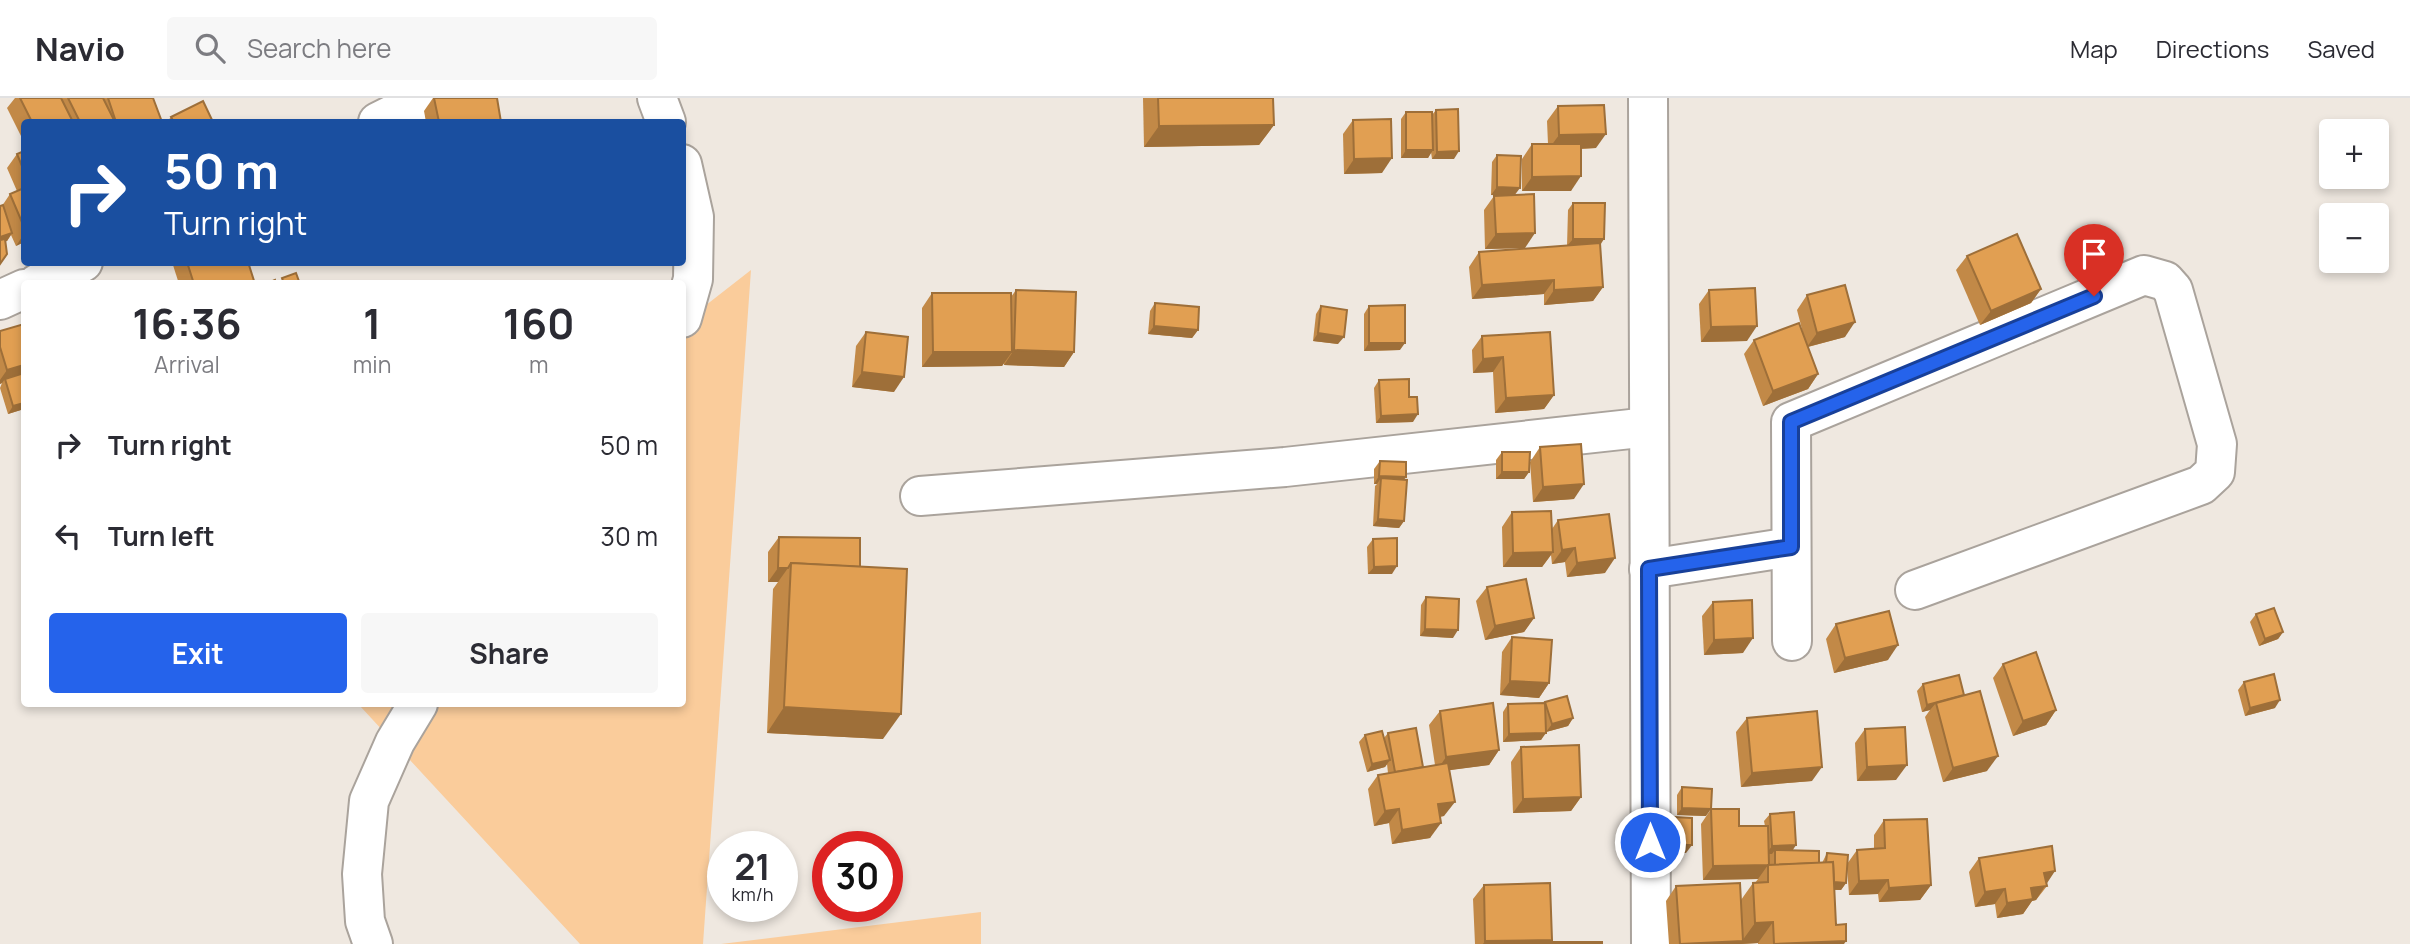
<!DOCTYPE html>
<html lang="en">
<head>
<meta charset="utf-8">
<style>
	:root { --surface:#fff; --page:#f7f7f7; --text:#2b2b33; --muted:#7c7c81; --line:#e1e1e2; --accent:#2563eb }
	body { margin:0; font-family:Manrope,sans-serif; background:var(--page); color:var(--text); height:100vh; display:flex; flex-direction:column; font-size:26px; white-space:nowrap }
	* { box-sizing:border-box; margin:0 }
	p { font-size:23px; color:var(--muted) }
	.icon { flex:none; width:38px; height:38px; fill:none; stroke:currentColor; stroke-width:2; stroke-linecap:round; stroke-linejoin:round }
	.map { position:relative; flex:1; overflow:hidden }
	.panel { position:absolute; left:21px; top:182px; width:665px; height:427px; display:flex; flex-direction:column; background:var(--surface); border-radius:7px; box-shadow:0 4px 10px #0003 }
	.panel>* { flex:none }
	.banner { position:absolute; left:21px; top:21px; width:665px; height:147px; border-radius:7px; box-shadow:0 4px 10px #0003; background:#1a4fa0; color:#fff; overflow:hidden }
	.buttons { position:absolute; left:2319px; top:21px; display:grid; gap:14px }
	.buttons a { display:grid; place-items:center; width:70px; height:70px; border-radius:7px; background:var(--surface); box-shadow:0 4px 10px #0003; font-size:35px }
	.speed { position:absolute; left:707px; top:733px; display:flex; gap:14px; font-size:35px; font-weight:700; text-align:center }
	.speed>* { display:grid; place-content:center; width:91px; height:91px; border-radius:50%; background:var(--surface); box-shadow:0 4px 10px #0003; line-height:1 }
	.speed small { font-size:18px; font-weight:400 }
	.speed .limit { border:10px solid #d22; background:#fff; color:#111 }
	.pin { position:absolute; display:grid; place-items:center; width:60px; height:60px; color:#fff; margin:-72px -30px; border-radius:50% 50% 50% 0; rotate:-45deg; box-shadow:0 0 7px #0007 }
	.pin .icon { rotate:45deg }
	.me { position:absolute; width:77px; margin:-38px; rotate:0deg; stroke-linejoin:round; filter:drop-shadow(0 0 5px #0008) }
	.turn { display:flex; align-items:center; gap:24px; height:147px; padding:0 28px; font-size:32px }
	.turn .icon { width:91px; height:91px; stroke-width:2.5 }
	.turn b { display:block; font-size:49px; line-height:60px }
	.eta { display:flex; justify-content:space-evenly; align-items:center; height:119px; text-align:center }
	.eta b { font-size:42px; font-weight:700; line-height:49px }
	.cta { display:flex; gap:14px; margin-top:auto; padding:14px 28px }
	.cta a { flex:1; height:80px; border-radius:7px; background:var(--accent); color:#fff; font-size:28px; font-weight:700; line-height:80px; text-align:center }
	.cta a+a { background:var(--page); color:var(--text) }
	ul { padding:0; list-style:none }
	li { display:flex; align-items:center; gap:21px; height:91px; padding:0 28px }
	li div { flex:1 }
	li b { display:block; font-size:26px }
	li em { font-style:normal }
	header { display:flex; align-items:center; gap:42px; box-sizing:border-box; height:98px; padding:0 35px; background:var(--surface); border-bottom:2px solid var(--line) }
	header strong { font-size:33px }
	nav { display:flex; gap:38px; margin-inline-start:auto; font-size:24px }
	.search { width:490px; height:63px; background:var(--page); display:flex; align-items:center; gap:18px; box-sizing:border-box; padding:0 24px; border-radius:7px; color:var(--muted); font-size:26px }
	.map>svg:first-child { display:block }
	.green { fill:#facc9b }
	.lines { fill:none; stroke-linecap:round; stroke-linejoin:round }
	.minor-casing { stroke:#aaa39c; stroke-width:42 }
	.minor { stroke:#fff; stroke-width:38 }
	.wall { fill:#c28947 }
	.shaded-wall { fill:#9e6f39 }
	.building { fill:#e19f52; stroke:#9e6f39; stroke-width:2 }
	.route-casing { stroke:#184099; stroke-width:18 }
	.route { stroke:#2563eb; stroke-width:12 }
</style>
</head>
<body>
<header>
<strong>Navio</strong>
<div class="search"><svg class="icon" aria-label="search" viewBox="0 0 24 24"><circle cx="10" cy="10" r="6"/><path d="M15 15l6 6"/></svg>Search here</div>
<nav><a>Map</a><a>Directions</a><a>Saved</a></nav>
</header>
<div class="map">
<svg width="2410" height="846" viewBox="0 0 2410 846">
	<rect width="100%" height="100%" fill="#efe8e0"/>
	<g class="green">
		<path d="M751,172L703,846H580L360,608L361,606H682L683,225Z"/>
		<path d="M981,814V846H721Z"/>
	</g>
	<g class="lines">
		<g class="minor-casing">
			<g id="minor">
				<path d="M657,0L666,24"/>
				<path d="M1648,0L1651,846"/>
				<path d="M378,24L426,0"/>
				<path d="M682,66L694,119L693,181L682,220"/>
				<path d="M37,186L83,164"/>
				<path d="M0,202L24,191"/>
				<path d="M920,398L1285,369L1649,329"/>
				<path d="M1649,471L1791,449"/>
				<path d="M1792,543L1791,324L2144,177L2165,183L2173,192L2217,346L2215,374L2201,387L1915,492"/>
				<path d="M373,846L365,823L362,776L369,703L395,644L418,606"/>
			</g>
		</g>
		<use href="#minor" class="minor"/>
	</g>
	<g class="wall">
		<path d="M15,0H153L162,24H24V44L7,10Z"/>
		<path d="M433,0H497L501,24H426L424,13Z"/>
		<path d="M1143,0H1273L1274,27L1259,47L1144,49Z"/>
		<path d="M1558,8L1596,50L1581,51L1571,93H1522V61L1532,46H1548L1547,23Z"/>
		<path d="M1436,12L1454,61H1432L1431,54L1428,60H1401V21L1406,14L1432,17Z"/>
		<path d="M171,19L213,24H167Z"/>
		<path d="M1353,22L1382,75L1344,76L1343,36Z"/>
		<path d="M24,53V144L16,148L11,137L7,143H5L0,166L2,108L10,96L17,93L7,70L17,56Z"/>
		<path d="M1497,57L1515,97L1525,150L1485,151L1484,112L1494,98L1503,97H1491L1492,64Z"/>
		<path d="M1573,105L1600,147L1603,189L1593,203L1544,207V196L1472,201L1469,169L1479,154L1567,148L1568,112Z"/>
		<path d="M1967,158L2041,191L2031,205L1980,227L1956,172Z"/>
		<path d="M175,164H248L255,186H179L173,167Z"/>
		<path d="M1016,192L1074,254L1064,269L1004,267V265L1002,268L922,269V210L932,195L1011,199Z"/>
		<path d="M1709,192L1747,243L1701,244L1699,206Z"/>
		<path d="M1807,197L1845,239L1808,249L1818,276L1808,291L1763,308L1744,256L1754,242L1804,239L1797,212Z"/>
		<path d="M1155,205L1198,232L1192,240L1148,236L1150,213Z"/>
		<path d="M24,207V311L8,316L0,290L2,285L0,286V233L24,226L22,211Z"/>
		<path d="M1321,208L1338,246L1313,243L1316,216Z"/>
		<path d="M1369,208L1400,252L1364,253V216Z"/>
		<path d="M866,234L894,294L852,289L856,248Z"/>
		<path d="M1482,238L1554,297L1544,311L1495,315L1493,274L1473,275L1472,252Z"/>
		<path d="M1379,282L1409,299L1413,324L1376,325L1374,290Z"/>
		<path d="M1540,349L1574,401L1533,404L1530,364Z"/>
		<path d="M1502,354L1529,374L1524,381H1496V362Z"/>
		<path d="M1380,363L1404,382V423L1399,430L1373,428L1375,388L1377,386H1374V371Z"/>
		<path d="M1512,414L1552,431L1558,422L1605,475L1567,479L1565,464L1552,466L1551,457L1542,469H1503L1502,429Z"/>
		<path d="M779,439L860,469L883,641L767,635L773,491L778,484H768V454Z"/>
		<path d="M1373,441L1392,476H1368L1367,449Z"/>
		<path d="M1487,489L1534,520L1524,534L1485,542L1476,503Z"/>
		<path d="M1426,499L1453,540L1420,538L1421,507Z"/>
		<path d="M1713,504L1743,555L1704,557L1702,518Z"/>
		<path d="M2256,516L2283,534L2278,541L2259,548L2250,524Z"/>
		<path d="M1836,526L1888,562L1834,575L1826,541Z"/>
		<path d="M1512,539L1549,585L1539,600L1500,597L1502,554Z"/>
		<path d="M2003,566L2056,612L2046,627L2013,638L1993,580Z"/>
		<path d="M2244,584L2275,610L2245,618L2238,592Z"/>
		<path d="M1923,586L1964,597L1987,673L1943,684L1925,619L1930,612L1922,614L1917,593Z"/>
		<path d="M1545,604L1573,620L1568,628L1546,634V631L1541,642L1503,644V614L1508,606L1544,605Z"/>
		<path d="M1440,613L1499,652L1489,667L1449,672L1444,718L1440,719L1430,740L1392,746L1389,725L1374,728L1368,691L1378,677L1388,675L1387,666L1385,669L1367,674L1359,644L1365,637L1384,640L1388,635L1423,669L1435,667L1429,627Z"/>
		<path d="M1747,620L1812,683L1741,689L1736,634Z"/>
		<path d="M1865,631L1896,682L1857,683L1855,645Z"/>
		<path d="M1521,649L1581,699L1571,713L1513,715L1511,664Z"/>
		<path d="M1682,689L1706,718L1677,717V697Z"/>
		<path d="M1711,711L1739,728H1765L1764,723L1770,716L1793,752L1819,765H1822L1827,755L1847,766L1857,752L1874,751V737L1884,722L1931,787L1920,802L1879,804L1878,796L1849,797L1847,768L1846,785L1841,792H1834L1836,827L1844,846H1758V845L1741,846H1669L1666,803L1676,788L1741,802L1753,785H1755L1758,781L1703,782L1701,726Z"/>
		<path d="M1674,719L1686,755L1669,754V727Z"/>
		<path d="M1979,760L2046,786L2047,788L2036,802L2032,803L2023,816L1997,820L1995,806L1975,809L1969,774Z"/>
		<path d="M1484,787L1552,842L1550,844L1602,846H1475L1473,801Z"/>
	</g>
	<g class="shaded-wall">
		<path d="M1274,27L1259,47L1144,49L1159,28Z"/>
		<path d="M1606,36L1596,50L1548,52L1559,37Z"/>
		<path d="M1406,52H1433L1428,60H1401Z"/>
		<path d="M1459,53L1454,61H1432L1437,54Z"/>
		<path d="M1392,60L1382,75L1344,76L1354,61Z"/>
		<path d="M1581,78L1571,93H1522L1532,79Z"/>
		<path d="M1497,89L1520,90L1514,98L1491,97Z"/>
		<path d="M12,135L7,143L0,145V139Z"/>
		<path d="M1535,135L1525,150L1485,151L1496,136Z"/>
		<path d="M24,136V144L16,148Z"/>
		<path d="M1573,141H1604L1599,149L1567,148Z"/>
		<path d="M1554,182L1544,196L1472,201L1482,187Z"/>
		<path d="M1603,189L1593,203L1544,207L1554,192Z"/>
		<path d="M2041,191L2031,205L1980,227L1991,213Z"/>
		<path d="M1855,224L1845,239L1807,249L1817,235Z"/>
		<path d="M1154,228L1198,232L1192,240L1148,236Z"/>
		<path d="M1757,228L1747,243L1701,244L1711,229Z"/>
		<path d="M1318,235L1344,239L1338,246L1313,243Z"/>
		<path d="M1369,245H1405L1400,252L1364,253Z"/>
		<path d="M1014,252L1074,254L1064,269L1004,267Z"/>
		<path d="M933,254H1012L1002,268L922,269Z"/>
		<path d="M1503,259L1493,274L1473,275L1483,261Z"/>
		<path d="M24,267V279L5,281L2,285L0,286V282L7,272Z"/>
		<path d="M862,274L904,279L894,294L852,289Z"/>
		<path d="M1818,276L1808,291L1763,308L1773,293Z"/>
		<path d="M1554,297L1544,311L1495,315L1506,300Z"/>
		<path d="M24,305V311L8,316L13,308Z"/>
		<path d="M1418,316L1413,324L1376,325L1381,318Z"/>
		<path d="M1502,374H1529L1524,381H1496Z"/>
		<path d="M1379,378L1406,379L1401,386L1381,380L1377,386H1374Z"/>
		<path d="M1584,386L1574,401L1533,404L1543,389Z"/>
		<path d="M1378,421L1404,423L1399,430L1373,428Z"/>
		<path d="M1575,450L1565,464L1552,466L1562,452Z"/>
		<path d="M1553,454L1542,469H1503L1513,455Z"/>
		<path d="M1615,460L1605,475L1567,479L1577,465Z"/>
		<path d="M1397,468L1392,476H1368L1374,469Z"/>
		<path d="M778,470H788L778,484H768Z"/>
		<path d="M1534,520L1524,534L1485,542L1495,528Z"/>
		<path d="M1425,531L1458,532L1453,540L1420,538Z"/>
		<path d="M2283,534L2278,541L2259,548L2265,541Z"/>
		<path d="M1753,540L1743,555L1704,557L1714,542Z"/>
		<path d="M1898,547L1888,562L1834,575L1845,560Z"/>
		<path d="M1510,583L1549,585L1539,600L1500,597Z"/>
		<path d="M1965,597L1936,605L1930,612L1922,614L1927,607Z"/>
		<path d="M2280,602L2275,610L2245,618L2250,610Z"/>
		<path d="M784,609L901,616L883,641L767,635Z"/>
		<path d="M2056,612L2046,627L2013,638L2023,623Z"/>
		<path d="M1573,620L1568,628L1546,634L1552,626Z"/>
		<path d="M1546,635L1541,642L1503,644L1509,636Z"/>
		<path d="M1499,652L1489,667L1436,674L1446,659Z"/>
		<path d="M1998,658L1987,673L1943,684L1953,670Z"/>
		<path d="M1390,662L1385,669L1367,674L1372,666Z"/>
		<path d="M1907,667L1896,682L1857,683L1867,669Z"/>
		<path d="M1822,669L1812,683L1741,689L1752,675Z"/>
		<path d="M1581,699L1571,713L1513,715L1523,701Z"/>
		<path d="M1455,704L1444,718L1427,720L1438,706Z"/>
		<path d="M1682,710L1711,711L1706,718L1677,717Z"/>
		<path d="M1399,711L1389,725L1374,728L1385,713Z"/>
		<path d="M1441,725L1430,740L1392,746L1402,732Z"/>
		<path d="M1674,747H1692L1686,755L1669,754Z"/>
		<path d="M1796,747L1791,755L1775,752L1772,756H1766L1772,748Z"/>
		<path d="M1768,767L1758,781L1703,782L1713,768L1769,767Z"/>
		<path d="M2055,773L2036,802L2032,803L2023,816L1997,820L2007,805L2031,790L2044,775Z"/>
		<path d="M1888,782L1878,796L1849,797L1859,783Z"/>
		<path d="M1825,783L1846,785L1841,792L1820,791Z"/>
		<path d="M1931,787L1920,802L1879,804L1889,790Z"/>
		<path d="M2005,791L1995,806L1975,809L1985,794Z"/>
		<path d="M1773,824L1758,845L1741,846H1682L1742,843L1755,825Z"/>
		<path d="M1552,842L1549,846L1543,844L1542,846H1483L1485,843Z"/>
		<path d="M1846,843L1844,846H1773Z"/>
	</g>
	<g class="building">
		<path d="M20,0H61L73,24H32Z"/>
		<path d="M68,0H103L115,24H80Z"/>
		<path d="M108,0H153L162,24H116Z"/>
		<path d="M434,0H497L501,24H439Z"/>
		<path d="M1158,0H1273L1274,27L1159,28Z"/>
		<path d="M203,3L213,24H174L171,19Z"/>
		<path d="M1604,7L1606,36L1559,37L1558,8Z"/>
		<path d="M1458,11L1459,53L1437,54L1436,12Z"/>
		<path d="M1406,14H1432L1433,52H1406Z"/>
		<path d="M1391,21L1392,60L1354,61L1353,22Z"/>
		<path d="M1532,46H1581V78L1532,79Z"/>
		<path d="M24,53V73L17,56Z"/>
		<path d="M1497,57L1521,58L1520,90L1497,89Z"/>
		<path d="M24,90V129L10,96Z"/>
		<path d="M1534,96L1535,135L1496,136L1494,98Z"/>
		<path d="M1573,105H1605L1604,141H1573Z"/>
		<path d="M3,107L12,135L0,139V108Z"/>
		<path d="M2017,136L2041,191L1991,213L1967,158Z"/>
		<path d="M5,141L7,156L0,166V142Z"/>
		<path d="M1600,145L1603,189L1554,192V182L1482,187L1479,154Z"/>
		<path d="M187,164H248L255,186H194Z"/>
		<path d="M296,175L300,186H284L282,180Z"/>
		<path d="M275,182L276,186H266Z"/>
		<path d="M1845,187L1855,224L1817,235L1807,197Z"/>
		<path d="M1755,190L1757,228L1711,229L1709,192Z"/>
		<path d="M1016,192L1076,194L1074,254L1014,252Z"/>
		<path d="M932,195H1011L1012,254H933Z"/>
		<path d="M1155,205L1199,209L1198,232L1154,228Z"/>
		<path d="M1405,207V245H1369V208Z"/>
		<path d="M1321,208L1347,212L1344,239L1318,235Z"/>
		<path d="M1799,225L1818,276L1773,293L1754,242Z"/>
		<path d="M24,226V267L7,272L0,249V233Z"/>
		<path d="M866,234L908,239L904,279L862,274Z"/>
		<path d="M1550,234L1554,297L1506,300L1503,259L1483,261L1482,238Z"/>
		<path d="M24,275V305L13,308L5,281Z"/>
		<path d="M1409,281V299H1417L1418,316L1381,318L1379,282Z"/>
		<path d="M1581,346L1584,386L1543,389L1540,349Z"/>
		<path d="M1502,354H1530L1529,374H1502Z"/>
		<path d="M1380,363L1406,364V379L1379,378Z"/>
		<path d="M1381,380L1407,382L1404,423L1378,421Z"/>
		<path d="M1551,413L1553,454L1513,455L1512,414Z"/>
		<path d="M1609,416L1615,460L1577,465L1575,450L1562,452L1558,422Z"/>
		<path d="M779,439L860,440V469L791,465L788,470H778Z"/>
		<path d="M1397,440V468L1374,469L1373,441Z"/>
		<path d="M791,465L907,471L901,616L784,609Z"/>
		<path d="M1526,481L1534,520L1495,528L1487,489Z"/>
		<path d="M1426,499L1459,501L1458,532L1425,531Z"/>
		<path d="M1752,502L1753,540L1714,542L1713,504Z"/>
		<path d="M2274,510L2283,534L2265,541L2256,516Z"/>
		<path d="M1889,513L1898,547L1845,560L1836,526Z"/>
		<path d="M1512,539L1552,542L1549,585L1510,583Z"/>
		<path d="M2036,554L2056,612L2023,623L2003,566Z"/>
		<path d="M2274,576L2280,602L2250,610L2244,584Z"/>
		<path d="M1959,577L1964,597L1927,607L1923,586Z"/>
		<path d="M1980,593L1998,658L1953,670L1936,605Z"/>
		<path d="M1567,598L1573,620L1552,626L1545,604Z"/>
		<path d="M1493,605L1499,652L1446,659L1440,613Z"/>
		<path d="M1545,605L1546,635L1509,636L1508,606Z"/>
		<path d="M1817,613L1822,669L1752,675L1747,620Z"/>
		<path d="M1905,629L1907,667L1867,669L1865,631Z"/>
		<path d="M1416,630L1423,669L1395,674L1388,635Z"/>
		<path d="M1382,633L1390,662L1372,666L1365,637Z"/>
		<path d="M1579,647L1581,699L1523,701L1521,649Z"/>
		<path d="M1448,665L1455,704L1438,706L1441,725L1402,732L1399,711L1385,713L1378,677Z"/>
		<path d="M1682,689L1712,691L1711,711L1682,710Z"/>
		<path d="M1711,711H1739V728H1768L1769,767L1713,768Z"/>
		<path d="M1794,714L1796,747L1772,748L1770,716Z"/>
		<path d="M1674,719L1692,720V747H1674Z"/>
		<path d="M1927,721L1931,787L1889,790L1888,782L1859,783L1857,752L1885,750L1884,722Z"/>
		<path d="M2052,748L2055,773L2044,775L2047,788L2031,790L2033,801L2007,805L2005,791L1985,794L1979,760Z"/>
		<path d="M1775,752L1819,753V765L1775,767Z"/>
		<path d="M1827,755L1848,757L1846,785L1834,784L1833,764L1826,765Z"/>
		<path d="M1833,764L1836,827L1846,826V843L1774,846L1773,824L1755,825L1753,785L1768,784V767Z"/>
		<path d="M1550,785L1552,842L1485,843L1484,787Z"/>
		<path d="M1740,785L1743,843L1680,846L1676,788Z"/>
		<rect x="1543" y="844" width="59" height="2"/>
	</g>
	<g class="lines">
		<g class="route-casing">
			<path id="route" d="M1650,744L1649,471L1791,449V324L2094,198"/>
		</g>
		<use href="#route" class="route"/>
	</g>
</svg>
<div class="buttons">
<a>+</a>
<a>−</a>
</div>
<div class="speed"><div>21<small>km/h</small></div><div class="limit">30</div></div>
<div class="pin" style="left:2094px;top:198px;background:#d93025"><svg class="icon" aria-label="arrive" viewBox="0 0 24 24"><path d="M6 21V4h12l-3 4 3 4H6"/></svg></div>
<svg class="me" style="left:1650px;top:744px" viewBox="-20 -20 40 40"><circle r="17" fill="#2563eb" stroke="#fff" stroke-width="3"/><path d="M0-11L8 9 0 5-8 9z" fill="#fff"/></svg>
<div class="banner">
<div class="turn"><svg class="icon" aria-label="right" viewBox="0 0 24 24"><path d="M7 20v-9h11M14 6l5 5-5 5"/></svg><div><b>50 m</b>Turn right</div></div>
</div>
<section class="panel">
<div class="eta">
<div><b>16:36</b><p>Arrival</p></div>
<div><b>1</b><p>min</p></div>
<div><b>160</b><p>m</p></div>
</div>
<ul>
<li><svg class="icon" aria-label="right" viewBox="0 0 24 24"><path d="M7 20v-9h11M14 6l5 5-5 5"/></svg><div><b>Turn right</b></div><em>50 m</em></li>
<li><svg class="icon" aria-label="left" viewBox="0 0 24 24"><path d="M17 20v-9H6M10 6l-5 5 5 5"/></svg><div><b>Turn left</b></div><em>30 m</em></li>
</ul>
<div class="cta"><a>Exit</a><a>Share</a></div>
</section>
</div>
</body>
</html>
